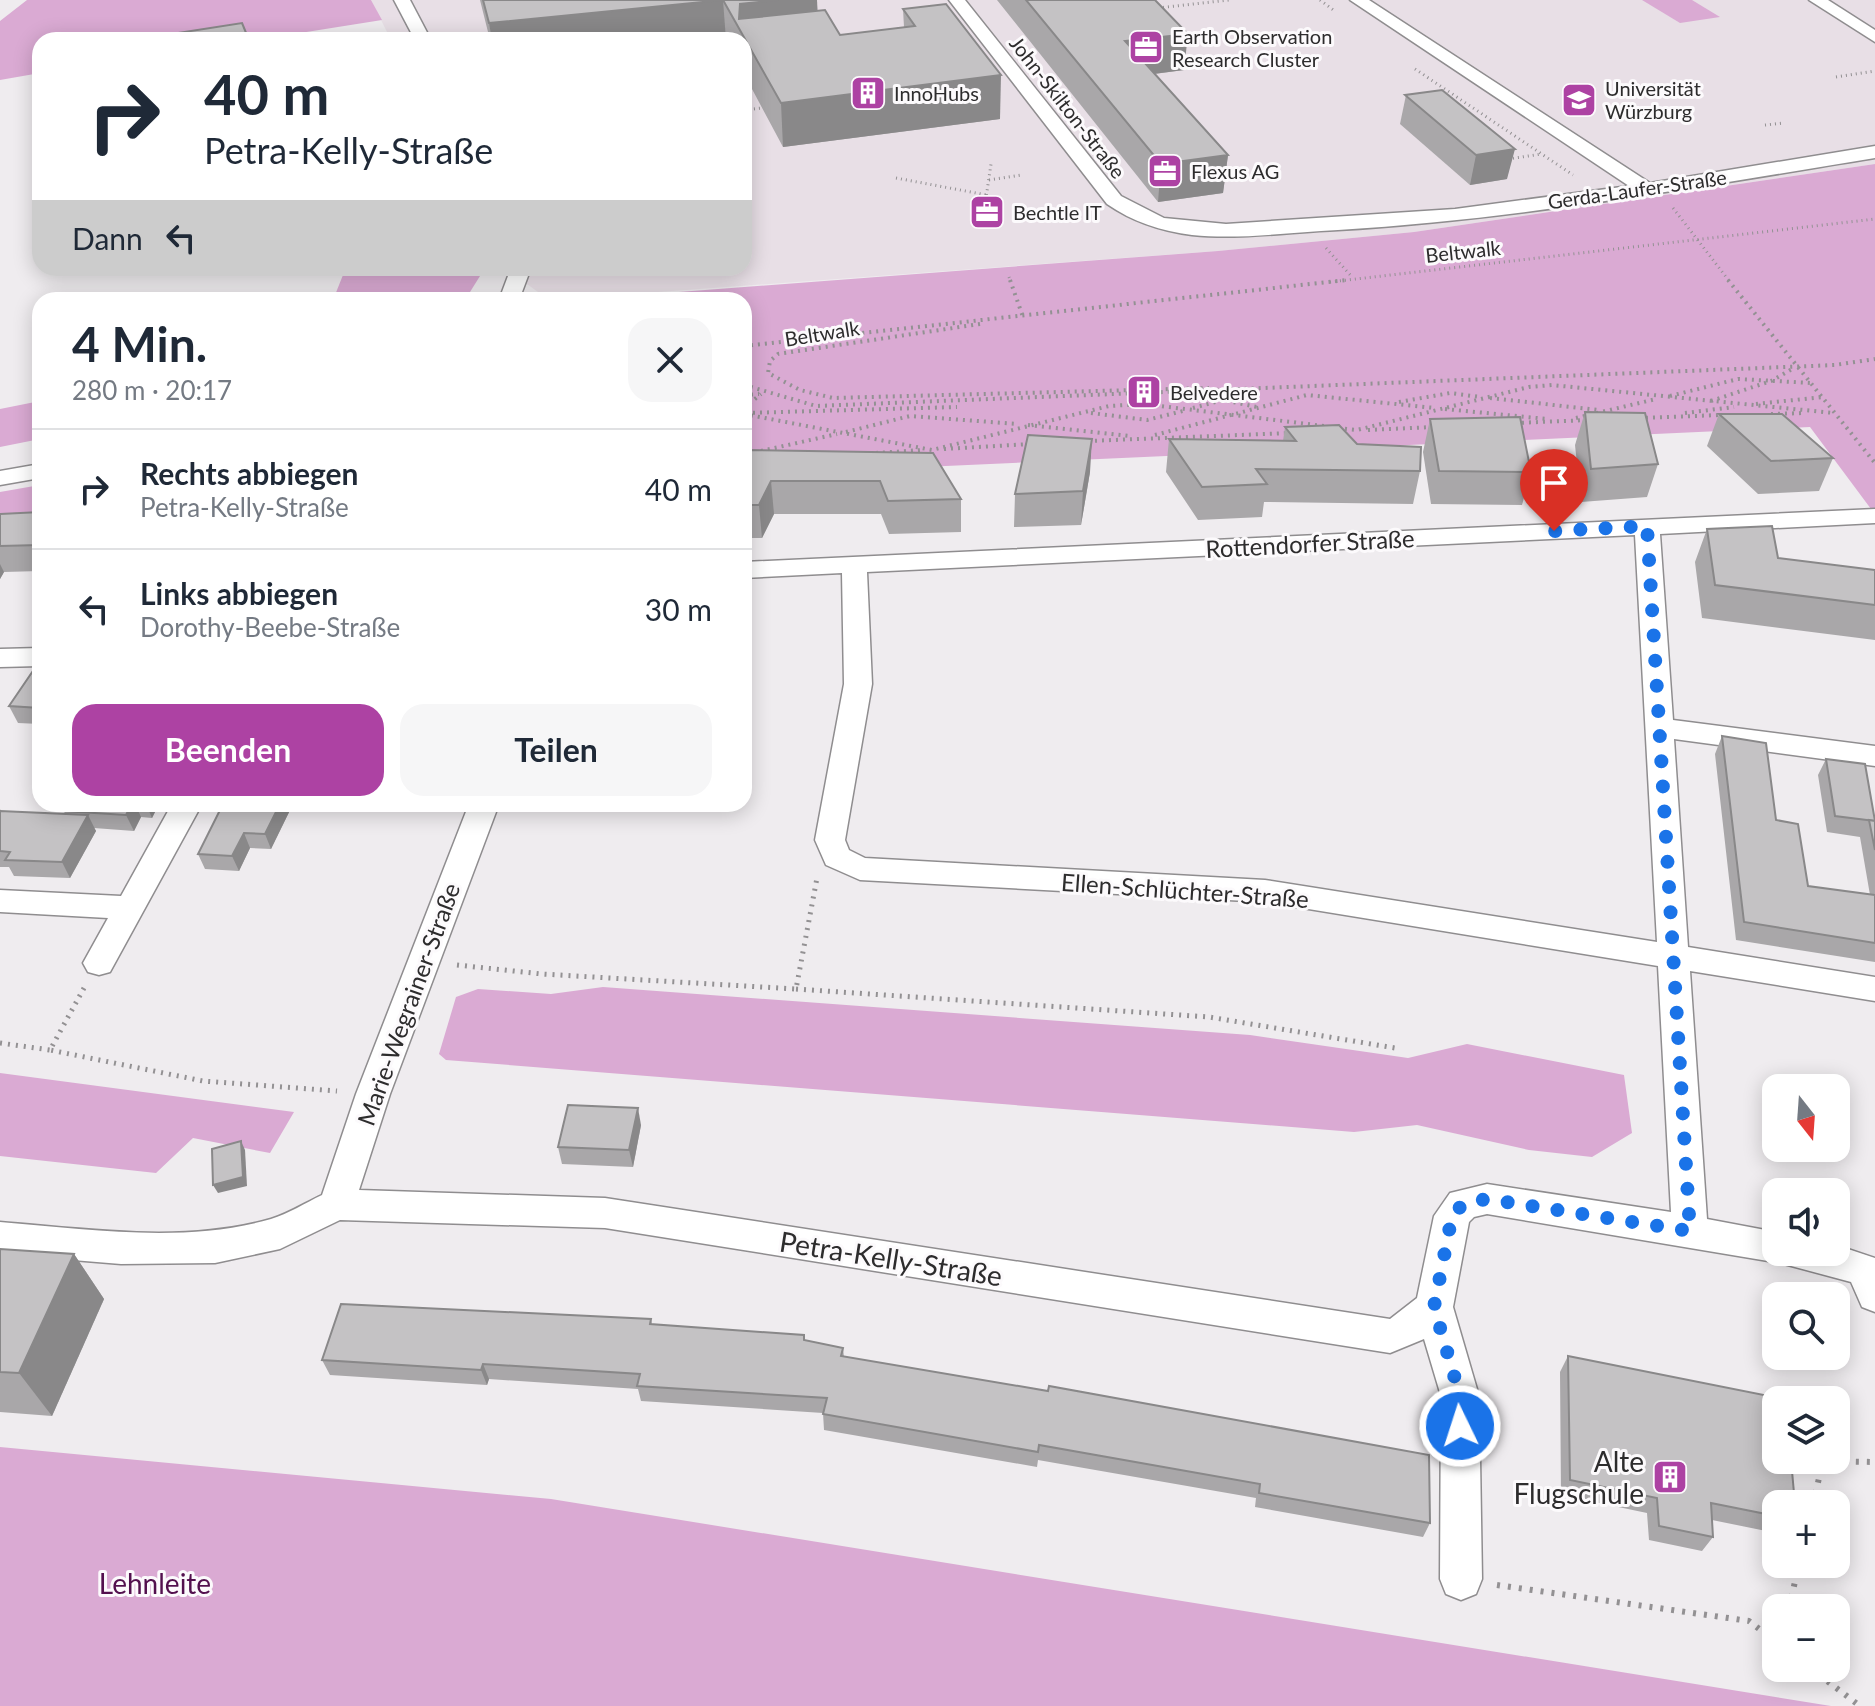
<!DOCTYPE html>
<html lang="de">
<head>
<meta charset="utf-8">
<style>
	:root { --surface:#fff; --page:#f6f6f7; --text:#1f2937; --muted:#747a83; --line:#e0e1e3; --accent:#ad42a3 }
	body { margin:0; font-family:Lato,sans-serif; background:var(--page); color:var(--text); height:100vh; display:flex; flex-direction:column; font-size:30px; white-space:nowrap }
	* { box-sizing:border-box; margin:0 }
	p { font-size:26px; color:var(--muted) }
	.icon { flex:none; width:44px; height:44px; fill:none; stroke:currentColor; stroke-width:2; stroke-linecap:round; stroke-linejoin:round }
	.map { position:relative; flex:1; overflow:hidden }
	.side { position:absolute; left:32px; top:292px; width:720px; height:520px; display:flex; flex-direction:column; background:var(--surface); border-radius:24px; box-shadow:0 4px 20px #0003 }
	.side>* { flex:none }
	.top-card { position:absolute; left:32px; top:32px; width:720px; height:244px; border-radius:24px; box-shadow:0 4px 20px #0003; background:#fff; color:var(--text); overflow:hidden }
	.needle { width:52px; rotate:163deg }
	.tools { position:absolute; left:1762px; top:1074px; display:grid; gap:16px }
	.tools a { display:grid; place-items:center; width:88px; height:88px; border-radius:16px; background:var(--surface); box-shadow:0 4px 20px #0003; font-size:40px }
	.pin { position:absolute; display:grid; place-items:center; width:68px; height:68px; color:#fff; margin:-82px -34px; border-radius:50% 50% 50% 0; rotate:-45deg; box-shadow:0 0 8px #0007 }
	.pin .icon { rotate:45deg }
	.me { position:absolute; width:88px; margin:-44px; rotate:356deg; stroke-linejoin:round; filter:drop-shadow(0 0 6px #0008) }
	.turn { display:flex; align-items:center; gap:28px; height:168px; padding:0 40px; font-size:36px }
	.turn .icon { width:104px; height:104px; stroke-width:2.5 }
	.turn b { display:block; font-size:56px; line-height:68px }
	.then { display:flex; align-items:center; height:76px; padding:0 40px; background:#0003; gap:16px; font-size:30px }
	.round { display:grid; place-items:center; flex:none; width:84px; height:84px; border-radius:24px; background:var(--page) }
	.summary { display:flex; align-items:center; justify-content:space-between; height:136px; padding:0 40px }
	h1 { font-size:48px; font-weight:700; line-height:60px }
	.primary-button { display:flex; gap:16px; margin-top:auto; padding:16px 40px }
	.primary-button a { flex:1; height:92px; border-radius:24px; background:var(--accent); color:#fff; font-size:32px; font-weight:700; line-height:92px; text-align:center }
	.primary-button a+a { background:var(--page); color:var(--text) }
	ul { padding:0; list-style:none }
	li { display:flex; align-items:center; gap:24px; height:120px; padding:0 40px; border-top:2px solid var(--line) }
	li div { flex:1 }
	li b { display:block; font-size:30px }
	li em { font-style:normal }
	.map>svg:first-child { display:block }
	.built { fill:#e8dfe6 }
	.green { fill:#daaad3 }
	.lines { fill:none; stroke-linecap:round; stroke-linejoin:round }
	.minor-casing { stroke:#8f8d8f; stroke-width:3 }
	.path-far3 { stroke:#939193; stroke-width:3; stroke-dasharray:1 4; stroke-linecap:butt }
	.path-far2 { stroke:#939193; stroke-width:4; stroke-dasharray:2 5; stroke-linecap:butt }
	.path-far1 { stroke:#939193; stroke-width:5; stroke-dasharray:2 6; stroke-linecap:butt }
	.path { stroke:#939193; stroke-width:6; stroke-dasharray:3 8; stroke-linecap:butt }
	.minor { fill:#fff; fill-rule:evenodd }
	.wall { fill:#a9a7a9 }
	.shaded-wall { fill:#898889 }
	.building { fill:#c4c2c4; stroke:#898889; stroke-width:2 }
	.route { stroke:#1a73e8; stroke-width:14; stroke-dasharray:0 25.2 }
	.labels { text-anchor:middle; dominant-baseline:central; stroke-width:6; stroke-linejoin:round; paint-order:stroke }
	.far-poi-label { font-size:20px; fill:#2d2c2d; stroke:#fcfafc; text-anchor:start }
	.far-street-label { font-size:20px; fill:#2d2c2d; stroke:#fcfafc }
	.street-label { font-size:24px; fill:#2d2c2d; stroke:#fcfafc }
	.near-street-label { font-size:28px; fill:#2d2c2d; stroke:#fcfafc }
	.near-poi-label { font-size:28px; fill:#2d2c2d; stroke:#fcfafc; text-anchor:end }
	.near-park-label { font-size:28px; fill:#53104e; stroke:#fcfafc }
</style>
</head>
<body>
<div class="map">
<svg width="1875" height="1706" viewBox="0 0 1875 1706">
	<rect width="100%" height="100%" fill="#efecef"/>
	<path class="built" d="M371,0H1875V164L1414,232L1218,251L549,300L505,268H744V40H391Z"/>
	<g class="green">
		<path d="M27,0H371L382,20L256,40H40V73L0,80V21Z"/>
		<path d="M1642,0H1692L1720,17L1680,23Z"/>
		<path d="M1875,164V508L1871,509L1810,427L744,475V300H574L1218,251L1414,232Z"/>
		<path d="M340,268H485L465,300H333L343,275Z"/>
		<path d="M40,401V439L0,447V409Z"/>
		<path d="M40,485V520L0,521V492Z"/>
		<path d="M603,987L1250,1035L1408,1058L1467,1044L1624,1075L1632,1133L1592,1157L1529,1150L1417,1125L1354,1132L446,1060L439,1054L456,997L478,989L551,994Z"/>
		<path d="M0,1073L294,1112L270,1153L193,1138L156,1173L0,1156Z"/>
		<path d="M0,1447L551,1499L1831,1706H0Z"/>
	</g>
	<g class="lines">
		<g class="minor-casing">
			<g id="minor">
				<path d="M394,0H410L431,40H415Z"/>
				<path d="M949,0H965L1121,196L1164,218L1226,224L1455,209L1629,186L1350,0H1369L1650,183L1875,146V158C1697,187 1519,219 1338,230C1290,232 1240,240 1192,235C1161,231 1133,222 1107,204Z"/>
				<path d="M1809,0H1828L1875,30V42Z"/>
				<path d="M511,268H531L519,300H499Z"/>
				<path d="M40,464V478L0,485V471Z"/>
				<path d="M1875,509V523L1660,534L1673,720L1875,746V766L1674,739L1688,947L1875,977V1001L1690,971L1707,1219L1776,1232V1252H1836V1245L1875,1258V1312L1862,1307L1851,1282L1780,1263L1487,1214L1474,1217L1469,1222L1453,1307L1479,1396L1482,1579L1476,1594L1461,1600L1446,1594L1440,1579L1441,1396L1424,1339L1390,1353L605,1228L340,1220L280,1249L215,1263L121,1264L0,1254V1222C89,1229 184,1244 271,1219C288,1214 305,1203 322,1195L356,1094L469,804H499L390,1094L359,1190L605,1198L1390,1319L1417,1298L1434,1216L1450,1193L1487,1184L1671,1212L1658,966L1265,902L860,880L826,865L815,840L844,684L842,573L744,578V562ZM1635,535L1657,942L1265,880L865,858L849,850L845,840L872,684L867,572Z"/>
				<path d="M40,648V666L0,667V649Z"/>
				<path d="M172,804H202L110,972L99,975L88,972L83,963L108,918L0,912V890L121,896Z"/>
			</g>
		</g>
		<g class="path-far3">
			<path d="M1320,0L1336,12"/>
			<path d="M1158,8L1229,0"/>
			<path d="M1415,69L1573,175"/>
			<path d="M1836,77L1875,71"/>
			<path d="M744,110L762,108"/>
			<path d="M1765,125L1784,123"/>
			<path d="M1508,159L1542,154"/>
			<path d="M896,178L987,195"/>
			<path d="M989,180L1022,175"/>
			<path d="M985,205L991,164"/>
			<path d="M1673,208L1730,282"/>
			<path d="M1326,248L1352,277"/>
			<path d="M1009,277L1011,282"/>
			<path d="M1330,282L1875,219"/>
		</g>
		<g class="path-far2">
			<path d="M1010,280L1023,317"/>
			<path d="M1728,280L1875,463"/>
			<path d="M980,324L778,354L770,361L768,373L800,390L833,398L1209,388"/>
			<path d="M744,346L1347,280"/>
			<path d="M744,385L816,406L1835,365L1875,359"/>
			<path d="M744,395L759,394"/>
			<path d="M1670,396L1738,379L1812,383"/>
			<path d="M1490,398L1599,410"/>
			<path d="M1711,401L1771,381L1794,368"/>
			<path d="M1399,402L1450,393L1480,397"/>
			<path d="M1756,404L1823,397"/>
			<path d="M744,408L761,394"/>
			<path d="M1193,408L1223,400L1257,407"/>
			<path d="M1445,409L1547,419"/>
			<path d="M746,413L957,407"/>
			<path d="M1091,413L1147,420L1183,411"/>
			<path d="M1685,413L1734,407"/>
			<path d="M744,414L932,450L1109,406L1144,404L1324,426"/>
			<path d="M1771,414L1805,413"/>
			<path d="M1576,418L1656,399"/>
			<path d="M1639,418L1721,415"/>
			<path d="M1515,423L1589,420"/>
			<path d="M1028,425L1130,436"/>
			<path d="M1338,428L1357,430L1529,387L1552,385L1834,413"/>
			<path d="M1368,430L1433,427"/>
			<path d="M846,432L910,416L1018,424"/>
			<path d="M1155,435L1307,395L1435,408"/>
			<path d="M1088,441L1290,433"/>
			<path d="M944,449L1030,444"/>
			<path d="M761,451L837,434"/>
			<path d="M876,453L922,450"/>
		</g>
		<g class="path-far1">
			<path d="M457,965L542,974L796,989L817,878"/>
			<path d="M84,988L50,1050L203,1081L337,1091"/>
			<path d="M796,989L1209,1017L1395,1048"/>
			<path d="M0,1043L50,1050"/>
		</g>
		<g class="path">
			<path d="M1813,1504L1823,1461L1875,1462"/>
			<path d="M1497,1585L1749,1621L1776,1642"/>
			<path d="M1789,1608L1799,1564"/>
			<path d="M1810,1668L1860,1706"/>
		</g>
		<use href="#minor" class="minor"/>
	</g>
	<g class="wall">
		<path d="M480,0H817V11L840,35L904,27L903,9L1000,119L783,147L744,74V40H490Z"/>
		<path d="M997,0H1155L1184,70L1154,74L1228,155L1223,193L1158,202Z"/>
		<path d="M1406,95L1507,179L1470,185L1400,124Z"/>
		<path d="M1585,412L1658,464L1647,497L1581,502L1575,445Z"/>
		<path d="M1719,414L1833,458L1819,491L1758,494L1707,446Z"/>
		<path d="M1430,419L1531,472L1522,505L1431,504L1423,452Z"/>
		<path d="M1285,427L1357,444L1420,471L1413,504L1264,502L1262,517L1198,520L1166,472L1169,439L1283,441Z"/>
		<path d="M744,450L961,499V532L889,534L881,514H774L762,538H744Z"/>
		<path d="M1090,472L1081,525L1014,527L1015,494Z"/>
		<path d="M40,512V571L4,572L0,579V514Z"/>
		<path d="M1707,529L1778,558L1875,570V640L1702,618L1695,562Z"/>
		<path d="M40,665V724L18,723L9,706Z"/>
		<path d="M1722,736L1776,820L1808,886L1870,895L1860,837L1827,832L1818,775L1826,759L1875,821V962L1736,940L1715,754Z"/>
		<path d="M68,804H159L152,818L141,817L134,831L94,828L96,831L70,878L14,876L9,867H0V809L1,811L65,814L64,811Z"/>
		<path d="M293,804L271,849L250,848L239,871L205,869L198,854Z"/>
		<path d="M641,1125L633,1167L562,1164L558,1147Z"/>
		<path d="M0,1249L74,1254L104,1299L52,1416L0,1412Z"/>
		<path d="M651,1319L652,1324L805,1341L843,1348L844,1357L1430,1523L1423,1537L1255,1507L1256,1498L1038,1460L1037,1467L824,1430L823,1413L641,1401L638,1389L489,1379L487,1385L330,1375L322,1360Z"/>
		<path d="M1568,1356L1776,1504V1533L1712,1520L1713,1537L1702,1551L1649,1540L1647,1513L1561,1495L1560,1372Z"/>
	</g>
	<g class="shaded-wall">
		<path d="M723,0L726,40H492L489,23Z"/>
		<path d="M778,0H817L819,38L739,19L740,4Z"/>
		<path d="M1188,34L1184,70L1122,78L1125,41Z"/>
		<path d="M1001,75L1000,119L783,147L781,103Z"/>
		<path d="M1515,149L1507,179L1470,185L1476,155Z"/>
		<path d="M1228,155L1223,193L1158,202L1161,164Z"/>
		<path d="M1092,439L1090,472L1081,525L1083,491Z"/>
		<path d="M771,481L774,514L762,538L759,505Z"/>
		<path d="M0,564L4,572L0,579Z"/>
		<path d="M132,804H135L141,817L134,831L126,815Z"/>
		<path d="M146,804H159L152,818Z"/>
		<path d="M280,804H293L271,849L265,834Z"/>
		<path d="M88,815L96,831L70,878L62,862Z"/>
		<path d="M244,833L250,848L239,871L232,856Z"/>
		<path d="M638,1108L641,1125L633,1167L629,1150Z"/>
		<path d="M241,1141L245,1150L247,1186L218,1193L213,1185Z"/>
		<path d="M74,1254L104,1299L52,1416L19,1373Z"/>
		<path d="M483,1364L489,1379L487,1385L481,1370Z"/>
	</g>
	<g class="building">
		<path d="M483,0H778L740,4L739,19L825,10L840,35L915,26L903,9L946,4L1001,75L781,103L723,0L489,23Z"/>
		<path d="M1026,0H1155L1188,34L1125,41L1228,155L1161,164Z"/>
		<path d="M242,23L249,40H133Z"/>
		<path d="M1442,90L1515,149L1476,155L1405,95Z"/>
		<path d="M1585,412L1645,413L1658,464L1591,469Z"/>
		<path d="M1719,414H1782L1833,458L1771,461Z"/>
		<path d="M1520,417L1531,472L1439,471L1430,419Z"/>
		<path d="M1339,425L1357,444L1421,447L1420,471L1256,469L1267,484L1202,487L1169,439L1296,441L1285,427Z"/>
		<path d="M1028,435L1092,439L1083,491L1015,494Z"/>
		<path d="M744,450L933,453L961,499L888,501L880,481H771L759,505H744Z"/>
		<path d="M40,512V545L0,546V514Z"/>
		<path d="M1772,526L1778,558L1875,570V605L1715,585L1707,529Z"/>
		<path d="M37,665H40V708L9,706Z"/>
		<path d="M1722,736L1766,743L1776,820L1798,824L1808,886L1875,895V943L1744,922Z"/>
		<path d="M1826,759L1865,764L1875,821L1835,816Z"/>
		<path d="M68,804H132L126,815L64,811Z"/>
		<path d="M223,804H280L265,834L244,833L232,856L198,854Z"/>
		<path d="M0,811L88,815L62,862L5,860L10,852L0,851Z"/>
		<path d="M1869,820L1875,821V850Z"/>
		<path d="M568,1105L638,1108L629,1150L558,1147Z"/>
		<path d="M241,1141L243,1177L213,1185L212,1149Z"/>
		<path d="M0,1249L74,1254L19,1373L0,1372Z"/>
		<path d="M341,1304L651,1319L650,1324L804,1335V1340L843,1348L841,1356L1048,1391L1049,1386L1429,1455L1430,1523L1259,1493L1260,1484L1039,1445L1038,1452L823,1414L827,1398L637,1386L640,1374L483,1364L481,1370L322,1360Z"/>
		<path d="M1568,1356L1784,1399L1776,1400V1460H1791L1795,1504H1776V1516L1711,1503L1713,1537L1659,1526L1657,1498L1570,1480Z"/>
	</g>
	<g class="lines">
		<path class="route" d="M1460,1426V1396L1434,1307L1452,1216L1463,1204L1487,1199L1690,1231L1647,526L1554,531"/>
	</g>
	<defs>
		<g id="office-square" transform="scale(1.8)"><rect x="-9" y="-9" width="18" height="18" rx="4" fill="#ad42a3" stroke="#fcfafc"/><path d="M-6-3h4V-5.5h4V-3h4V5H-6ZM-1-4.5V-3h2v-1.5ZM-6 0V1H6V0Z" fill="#fff"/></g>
		<g id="building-square" transform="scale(1.8)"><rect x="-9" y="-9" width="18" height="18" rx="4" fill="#ad42a3" stroke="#fcfafc"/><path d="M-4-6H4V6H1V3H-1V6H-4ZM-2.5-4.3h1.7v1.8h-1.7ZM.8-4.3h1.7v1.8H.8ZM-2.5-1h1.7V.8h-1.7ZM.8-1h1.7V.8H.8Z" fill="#fff"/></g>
		<g id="university-square" transform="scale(1.8)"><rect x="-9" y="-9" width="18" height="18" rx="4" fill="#ad42a3" stroke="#fcfafc"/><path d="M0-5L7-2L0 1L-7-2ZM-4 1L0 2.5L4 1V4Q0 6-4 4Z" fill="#fff"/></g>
	</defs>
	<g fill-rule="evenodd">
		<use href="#office-square" x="1146" y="47"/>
		<use href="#building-square" x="868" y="93"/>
		<use href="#university-square" x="1579" y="100"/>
		<use href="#office-square" x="1165" y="171"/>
		<use href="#office-square" x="987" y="212"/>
		<use href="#building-square" x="1144" y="392"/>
		<use href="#building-square" x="1670" y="1477"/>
	</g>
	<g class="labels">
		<g class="far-poi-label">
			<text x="1172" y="36">Earth Observation<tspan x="1172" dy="23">Research Cluster</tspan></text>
			<text x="1605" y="88">Universität<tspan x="1605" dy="23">Würzburg</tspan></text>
			<text x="894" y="93">InnoHubs</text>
			<text x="1191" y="171">Flexus AG</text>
			<text x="1013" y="212">Bechtle IT</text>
			<text x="1170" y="392">Belvedere</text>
		</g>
		<g class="far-street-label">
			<text transform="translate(1068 107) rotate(52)">John-Skilton-Straße</text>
			<text transform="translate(1637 189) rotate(-8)">Gerda-Laufer-Straße</text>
			<text transform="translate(1463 251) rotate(-6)">Beltwalk</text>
			<text transform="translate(822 333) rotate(-9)">Beltwalk</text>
		</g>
		<g class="street-label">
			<text transform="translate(1310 543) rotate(-3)">Rottendorfer Straße</text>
			<text transform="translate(1185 890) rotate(4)">Ellen-Schlüchter-Straße</text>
			<text transform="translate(408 1004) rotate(-70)">Marie-Wegrainer-Straße</text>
		</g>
		<g class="near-street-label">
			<text transform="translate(891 1258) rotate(9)">Petra-Kelly-Straße</text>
		</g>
		<g class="near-poi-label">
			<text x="1644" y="1461">Alte<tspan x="1644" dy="32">Flugschule</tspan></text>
		</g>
		<g class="near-park-label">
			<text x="155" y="1583">Lehnleite</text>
		</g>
	</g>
</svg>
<div class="tools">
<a><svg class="needle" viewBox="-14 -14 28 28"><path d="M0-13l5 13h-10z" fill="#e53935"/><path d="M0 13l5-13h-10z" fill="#747a83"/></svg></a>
<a><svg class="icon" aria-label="sound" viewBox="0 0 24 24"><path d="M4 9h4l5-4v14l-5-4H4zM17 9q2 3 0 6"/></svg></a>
<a><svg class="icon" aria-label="search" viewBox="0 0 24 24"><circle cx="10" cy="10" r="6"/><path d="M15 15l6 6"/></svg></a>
<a><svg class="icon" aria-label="layers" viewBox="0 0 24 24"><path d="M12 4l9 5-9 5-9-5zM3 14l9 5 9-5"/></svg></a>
<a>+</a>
<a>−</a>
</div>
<div class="pin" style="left:1554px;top:531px;background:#d93025"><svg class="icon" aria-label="arrive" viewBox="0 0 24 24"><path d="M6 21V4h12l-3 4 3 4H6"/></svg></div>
<svg class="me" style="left:1460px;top:1426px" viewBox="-20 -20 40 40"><circle r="17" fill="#1a73e8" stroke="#fff" stroke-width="3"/><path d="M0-11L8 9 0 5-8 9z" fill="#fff"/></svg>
<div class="top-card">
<div class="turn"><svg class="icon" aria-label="right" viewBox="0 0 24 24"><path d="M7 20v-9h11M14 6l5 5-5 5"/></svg><div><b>40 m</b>Petra-Kelly-Straße</div></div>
<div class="then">Dann<svg class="icon" aria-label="left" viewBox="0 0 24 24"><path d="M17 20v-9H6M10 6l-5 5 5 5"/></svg></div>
</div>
<section class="side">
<div class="summary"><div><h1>4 Min.</h1><p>280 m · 20:17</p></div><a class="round"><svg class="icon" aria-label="close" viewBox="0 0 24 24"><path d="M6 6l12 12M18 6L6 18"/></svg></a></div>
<ul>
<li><svg class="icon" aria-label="right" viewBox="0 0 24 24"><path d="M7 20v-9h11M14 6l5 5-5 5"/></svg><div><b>Rechts abbiegen</b><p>Petra-Kelly-Straße</p></div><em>40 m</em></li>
<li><svg class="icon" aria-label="left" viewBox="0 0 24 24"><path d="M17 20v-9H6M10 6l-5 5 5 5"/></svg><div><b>Links abbiegen</b><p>Dorothy-Beebe-Straße</p></div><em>30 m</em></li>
</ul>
<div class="primary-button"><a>Beenden</a><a>Teilen</a></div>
</section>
</div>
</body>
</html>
